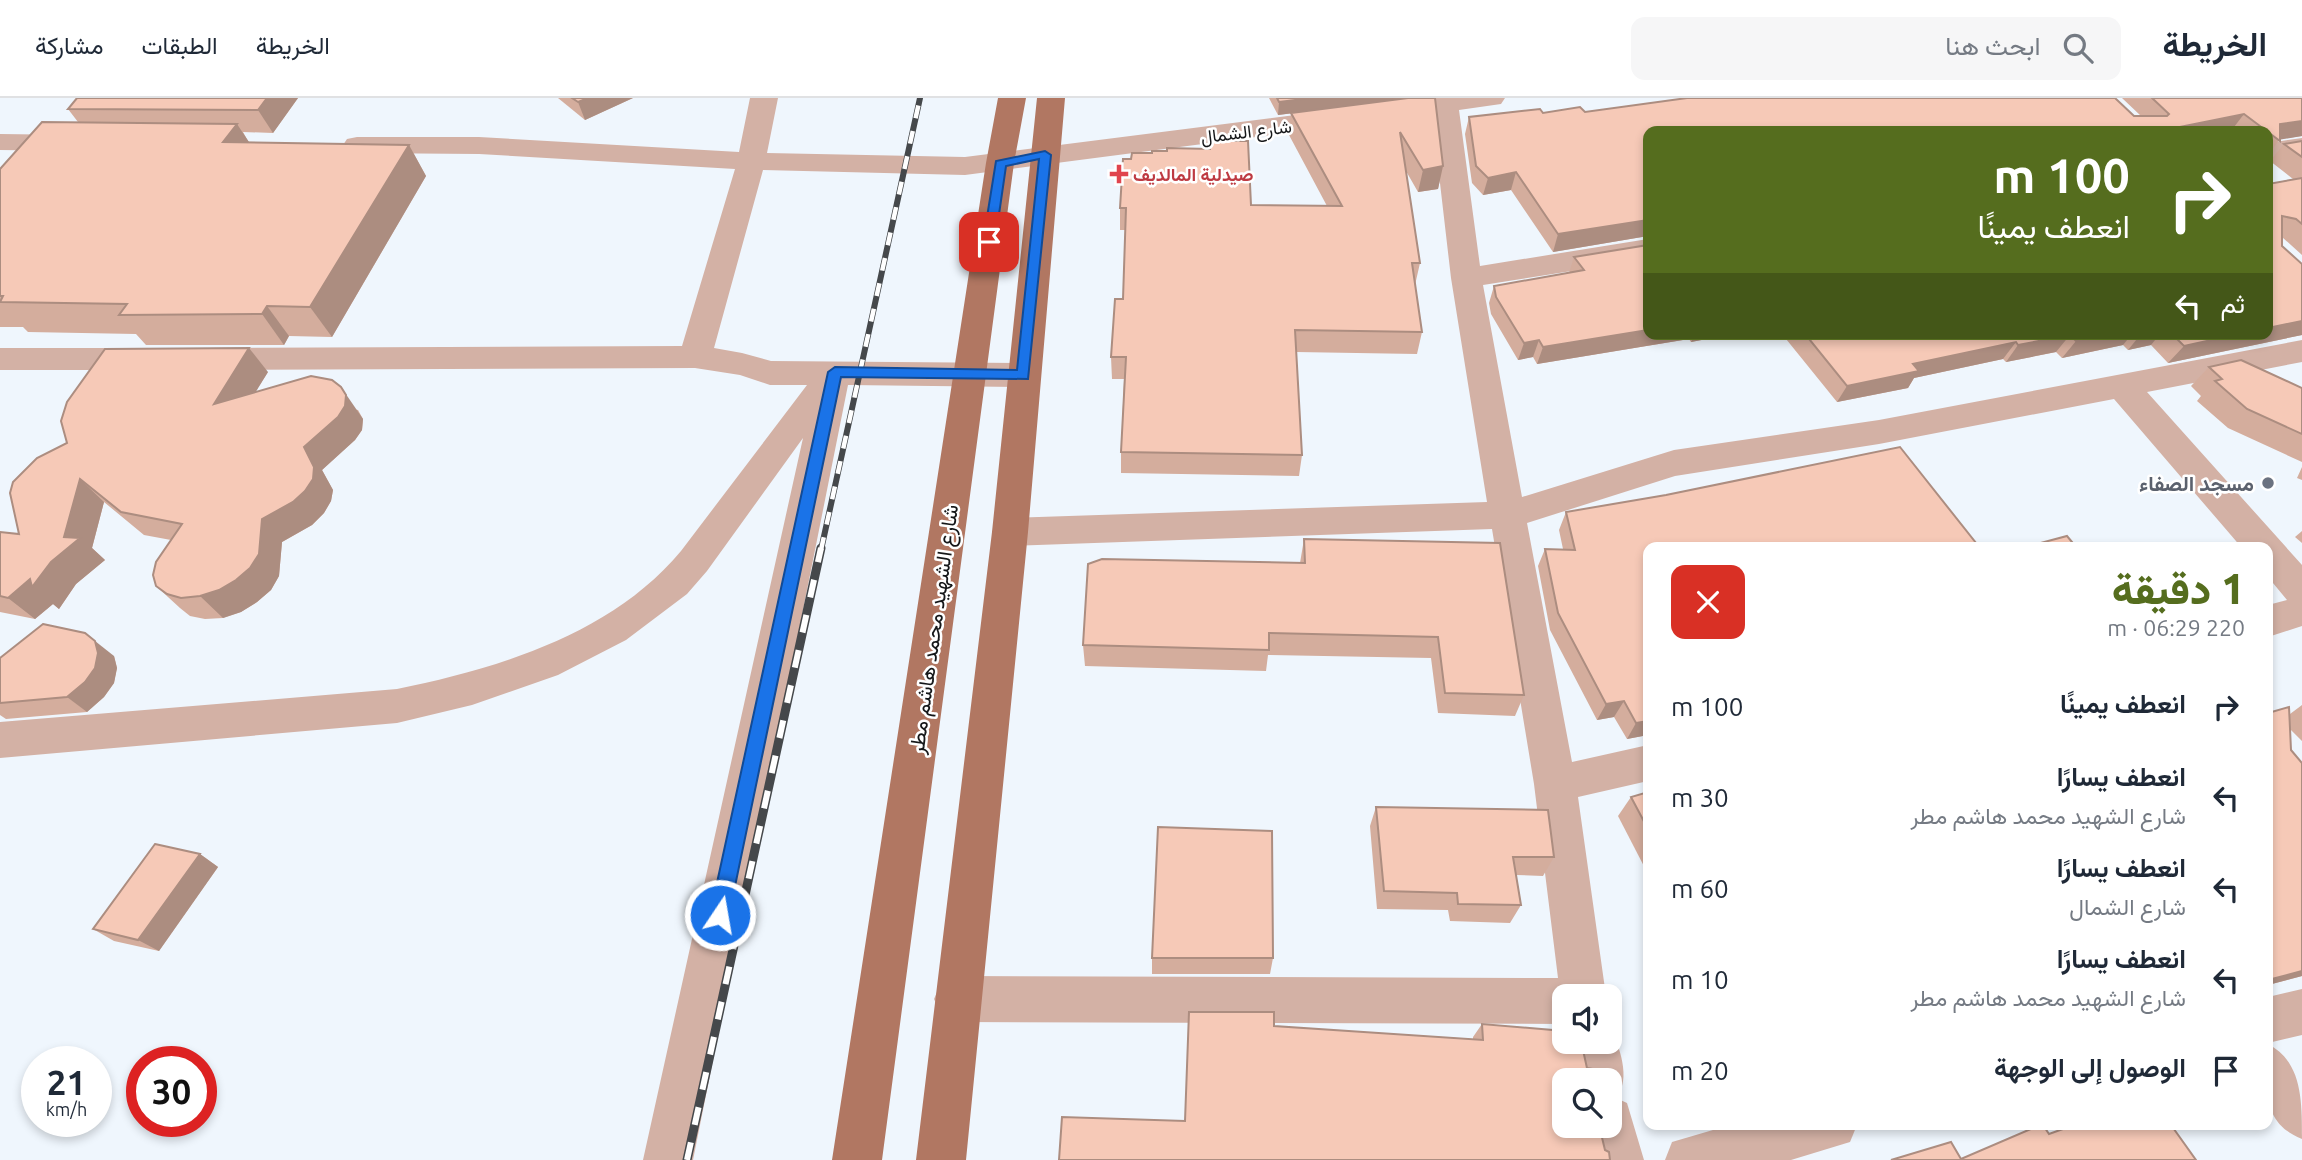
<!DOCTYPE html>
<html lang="ar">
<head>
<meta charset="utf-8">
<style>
	:root { --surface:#fff; --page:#f6f6f7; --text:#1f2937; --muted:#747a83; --line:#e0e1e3; --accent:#556d1e }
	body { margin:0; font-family:Ubuntu,Vazirmatn,sans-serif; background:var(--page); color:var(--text); direction:rtl; height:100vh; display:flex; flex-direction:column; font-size:26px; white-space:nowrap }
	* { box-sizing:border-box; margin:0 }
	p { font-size:23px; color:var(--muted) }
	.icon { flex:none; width:38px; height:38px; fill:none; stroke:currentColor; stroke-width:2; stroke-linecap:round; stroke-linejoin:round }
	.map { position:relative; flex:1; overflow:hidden; direction:ltr }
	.panel { position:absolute; left:1643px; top:444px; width:630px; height:588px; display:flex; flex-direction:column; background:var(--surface); border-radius:14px; box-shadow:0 4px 10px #0003; direction:rtl }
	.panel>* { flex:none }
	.top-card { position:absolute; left:1643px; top:28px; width:630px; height:214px; border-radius:14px; box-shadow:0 4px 10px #0003; direction:rtl; background:#556d1e; color:#fff; overflow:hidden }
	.buttons { position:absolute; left:1552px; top:886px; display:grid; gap:14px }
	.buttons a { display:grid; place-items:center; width:70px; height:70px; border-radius:14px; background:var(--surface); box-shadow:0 4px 10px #0003; font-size:35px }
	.speed { position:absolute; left:21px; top:948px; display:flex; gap:14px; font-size:35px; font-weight:700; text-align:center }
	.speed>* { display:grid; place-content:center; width:91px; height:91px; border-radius:50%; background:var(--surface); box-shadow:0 4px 10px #0003; line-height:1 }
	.speed small { font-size:18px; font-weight:400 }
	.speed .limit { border:10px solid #d22; background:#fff; color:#111 }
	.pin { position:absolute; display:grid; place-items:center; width:60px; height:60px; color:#fff; margin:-30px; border-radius:14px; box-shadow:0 4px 10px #0006 }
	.me { position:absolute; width:77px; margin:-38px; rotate:12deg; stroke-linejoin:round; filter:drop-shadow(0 0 5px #0008) }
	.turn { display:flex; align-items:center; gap:24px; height:147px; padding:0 28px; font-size:32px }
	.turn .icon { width:91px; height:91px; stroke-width:2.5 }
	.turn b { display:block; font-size:49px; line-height:60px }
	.then { display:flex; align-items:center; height:66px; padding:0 28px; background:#0003; gap:14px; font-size:26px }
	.round { display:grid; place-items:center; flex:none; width:74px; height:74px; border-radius:14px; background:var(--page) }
	.overview { display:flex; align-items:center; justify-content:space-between; height:119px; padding:0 28px }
	h1 { font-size:42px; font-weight:800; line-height:52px; color:var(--accent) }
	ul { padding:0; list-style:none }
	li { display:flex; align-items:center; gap:21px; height:91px; padding:0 28px }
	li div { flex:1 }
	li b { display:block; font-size:26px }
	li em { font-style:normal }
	header { display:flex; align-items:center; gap:42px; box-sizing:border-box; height:98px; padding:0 35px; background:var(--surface); border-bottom:2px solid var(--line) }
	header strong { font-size:33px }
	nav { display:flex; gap:38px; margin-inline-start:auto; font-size:24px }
	.search { width:490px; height:63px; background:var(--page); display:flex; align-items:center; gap:18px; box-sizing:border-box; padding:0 24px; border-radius:14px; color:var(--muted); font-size:26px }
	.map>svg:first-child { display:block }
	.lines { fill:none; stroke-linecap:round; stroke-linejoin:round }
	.minor { fill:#d3b1a5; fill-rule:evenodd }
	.major { fill:#b17762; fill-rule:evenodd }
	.rail-far1-casing { stroke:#45484b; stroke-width:6 }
	.rail-casing { stroke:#45484b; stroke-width:9 }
	.rail-far1 { stroke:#fff; stroke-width:4.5; stroke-dasharray:13; stroke-linecap:butt }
	.rail { stroke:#fff; stroke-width:6; stroke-dasharray:18; stroke-linecap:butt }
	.wall { fill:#d4ad9d }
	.shaded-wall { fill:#ac8d80 }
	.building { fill:#f6c9b7; stroke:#ac8d80; stroke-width:2 }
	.route { fill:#1a73e8; stroke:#114b97; stroke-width:2 }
	.health-dot { fill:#e0444e; stroke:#fff; stroke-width:2.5 }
	.worship-dot { fill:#6b7280; stroke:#fff; stroke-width:2.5 }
	.labels { text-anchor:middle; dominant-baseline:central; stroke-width:5; stroke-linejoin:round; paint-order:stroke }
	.far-street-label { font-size:18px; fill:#151719; stroke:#fff }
	.far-health-label { font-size:18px; font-weight:bold; fill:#be3a42; stroke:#fff; text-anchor:start }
	.worship-label { font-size:21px; font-weight:bold; fill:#5b616d; stroke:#fff; text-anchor:end }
	.street-label { font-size:21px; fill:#151719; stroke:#fff }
</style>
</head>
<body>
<header>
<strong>الخريطة</strong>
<div class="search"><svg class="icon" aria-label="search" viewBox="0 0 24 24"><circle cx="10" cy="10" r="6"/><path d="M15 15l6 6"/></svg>ابحث هنا</div>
<nav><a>الخريطة</a><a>الطبقات</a><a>مشاركة</a></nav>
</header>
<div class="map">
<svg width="2302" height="1062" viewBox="0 0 2302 1062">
	<rect width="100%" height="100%" fill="#eff6fd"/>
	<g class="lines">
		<g class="minor">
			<path d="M750,0H778L767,55L965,59L1428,0H1505L1501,6L1459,12L1480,168L1648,141V161L1483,187L1522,399L1674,352L1879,322L2302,242V264L2147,294L2302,467V528L2268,539V507L2287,502L2268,479V450H2242L2114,301L1879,346L1675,378L1527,425L1572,664L1648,647V683L1578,699L1606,898H1564V926L957,924L941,917L934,901L941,885L957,878L1558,880L1534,686L1492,431L1010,448L997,444L992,434L997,424L1010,420L1487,404L1451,180L1432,16L965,77L763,72L714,250L742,255L771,263L1023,265L1035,269L1040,277L1035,285L1023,289L848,287L693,1062H643L803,340L707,473L687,496L626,542L558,577L472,607L397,625L0,660V624L397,591C499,570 612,536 681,453L807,287H770L740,277L695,270L205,272L193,269L189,261L193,253L205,250L682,248L735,71L479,56L357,55L347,53L343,47L347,41L357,39H479L739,54Z"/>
			<path d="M0,36L77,37L87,39L91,45L87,51L77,53L0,52Z"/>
			<path d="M2302,40V56L2268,61V45Z"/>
			<path d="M0,250H148L160,253L164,261L160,269L148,272H0Z"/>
			<path d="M2302,891V937L2268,945V899Z"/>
			<path d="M1610,927C1619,949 1632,980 1616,1000L1627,1005L1644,1062H1594L1587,1027H1610V982H1577L1569,943H1610Z"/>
			<path d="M2268,946C2302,964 2302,1001 2302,1041C2258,1023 2268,986 2268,946Z"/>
			<path d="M1730,1027H1857L1850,1044L1791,1062H1665L1672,1044Z"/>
		</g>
		<g class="major">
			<path d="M998,0H1026L1014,65L882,1062H832L986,65Z"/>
			<path d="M1037,0H1065L1028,434L966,1062H916L992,434Z"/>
		</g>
		<g class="rail-far1-casing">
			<path id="rail-far1" d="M821,452L920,0"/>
		</g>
		<g class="rail-casing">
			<path id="rail" d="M687,1062L821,450"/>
		</g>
		<use href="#rail-far1" class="rail-far1"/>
		<use href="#rail" class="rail"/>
	</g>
	<g class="wall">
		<path d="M298,0L273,35L243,34L249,45L409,47L426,78L332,239L289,238L284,247H146L136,236L28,234L23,229H0V71L78,24L68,11Z"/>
		<path d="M558,0H633L585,22Z"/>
		<path d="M1269,0H1435L1443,68L1438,91L1418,94L1406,73L1420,165L1415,187L1422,234L1417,256L1296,254L1302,357L1299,378L1121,375V354L1124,281H1112L1111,259L1123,201L1125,132H1120V110L1251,107L1327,108L1289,37L1291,15L1309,13L1278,17Z"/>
		<path d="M2122,0H2302V38L2280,41L2268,57V33H1648V139V138L1553,154L1511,92L1483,97L1472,85L1465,36L1469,19L1543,15L2141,18Z"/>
		<path d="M2302,43V157L2282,139V148L2302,166V237L2168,265L2151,247L2128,252L2123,247L2062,260L2056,254L2006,264L2003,261L1914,280L1908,290L1837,304L1782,236H2268V86L2293,81L2270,63L2284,46Z"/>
		<path d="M1574,159L1648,236H1733L1691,244L1689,241L1537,266L1533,259L1518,262L1491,216L1489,205L1494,188L1569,175Z"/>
		<path d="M2209,269L2302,290V364L2228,330L2197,303L2201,298L2191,288Z"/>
		<path d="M268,274L255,294L358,312L363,321L362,332L355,342L322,372L333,392L331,403L324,415L312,427L282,444L279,478L271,492L257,504L241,514L223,520L205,521L190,518L180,510L156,488L171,442L144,437L104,404L92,450L105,462L76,486L59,511L53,506L35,521L0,514V434L19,436L67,345Z"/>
		<path d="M2302,369V382L2297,380Z"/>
		<path d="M1566,414L1648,637L1627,641L1614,619L1597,622L1550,532L1538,468L1545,451H1563L1559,432Z"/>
		<path d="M2302,433V445L2295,439Z"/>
		<path d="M1304,441L1524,597L1515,618L1438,615L1431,560L1268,557L1266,573L1085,568L1083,547L1300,465Z"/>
		<path d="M114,558L117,570L114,585L104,599L87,614L6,621L0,617V560Z"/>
		<path d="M2302,607V643L2290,631L2291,652L2302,665V878L2268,887L2290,616Z"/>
		<path d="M1648,694V776L1618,718L1631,699Z"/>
		<path d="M1376,709L1554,759L1543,778L1516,777L1521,807L1510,825L1450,823L1448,812L1377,811L1370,728Z"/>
		<path d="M200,756L218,769L159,853L114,843L93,831Z"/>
		<path d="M1152,860H1273L1270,876H1152Z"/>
		<path d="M1189,914L1274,928L1473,941V939L1482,926L1564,982L1605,1052L1185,1023Z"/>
	</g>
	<g class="shaded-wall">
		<path d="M267,0H298L273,35L258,12Z"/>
		<path d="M588,0H633L585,22L578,4Z"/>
		<path d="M1311,0H1414L1278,17L1279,4Z"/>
		<path d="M2244,16L2231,33H2160Z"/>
		<path d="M2302,23V38L2278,42L2280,26Z"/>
		<path d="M237,26L257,56L223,44Z"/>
		<path d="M409,47L426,78L332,239L310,209Z"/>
		<path d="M1443,68L1438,91L1418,94L1423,72Z"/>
		<path d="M1516,74L1511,92L1483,97L1488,80Z"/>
		<path d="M1648,122V138L1553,154L1558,136Z"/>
		<path d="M267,208L289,238L284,247L262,216Z"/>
		<path d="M2302,223V237L2168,265L2184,248L2239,236H2268V230Z"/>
		<path d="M1648,232V236H1691L1689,241L1537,266L1543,249Z"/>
		<path d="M1695,236H1733L1691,244Z"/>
		<path d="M2107,236H2132L2123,247L2062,260L2076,243Z"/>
		<path d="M2141,236H2160L2151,247L2128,252Z"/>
		<path d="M2070,237L2056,254L2006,264L2018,247Z"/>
		<path d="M1539,242L1533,259L1518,262L1524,245Z"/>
		<path d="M2016,244L2003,261L1914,280L1908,290L1837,304L1847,288L1913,266Z"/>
		<path d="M249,250L268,274L234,329L214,306Z"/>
		<path d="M341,289L363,321L362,332L355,342L322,372L333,392L331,403L324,415L312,427L282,444L279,478L271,492L257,504L241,514L223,520L200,498L262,421L304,349Z"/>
		<path d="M80,381L104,404L92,450L105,462L76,486L59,511L53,506L35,521L8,500L64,439Z"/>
		<path d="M95,543L114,558L117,570L114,585L104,599L87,614L67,599Z"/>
		<path d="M1624,603L1614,619L1597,622L1606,606Z"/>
		<path d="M1648,623V637L1627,641L1636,625Z"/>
		<path d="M200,756L218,769L159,853L138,842Z"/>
		<path d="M2302,873V878L2268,887V882Z"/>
	</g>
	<g class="building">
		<path d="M77,0H267L258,12L68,11Z"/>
		<path d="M572,0H588L578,4Z"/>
		<path d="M1277,0H1311L1279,4Z"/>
		<path d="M1408,0H1435L1443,68L1423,72L1400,34L1420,165H1412L1422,234L1295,232L1302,357L1121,354L1126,259H1111L1115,201H1123L1126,110H1120L1123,61H1131L1132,55H1152V53H1167V50L1210,51V43H1248L1251,107L1342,108L1291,15Z"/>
		<path d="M1687,0H2115L2134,18H2167L2169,16L2152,0H2302V23L2280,26V43L2244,16L2160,33H1648V122L1558,136L1516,74L1488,80L1476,68L1469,19L1540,11L1543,15L1580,9L1585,14Z"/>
		<path d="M42,24L237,26L223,44L409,47L310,209L267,208L262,216L119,217L127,206L0,204L3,198H0V71Z"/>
		<path d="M2302,43V59L2284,46Z"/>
		<path d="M2302,80V126L2296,121L2282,118V148L2302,166V223L2268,230V86Z"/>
		<path d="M1648,147V232L1543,249L1539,242L1524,245L1496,199L1494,188L1584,172L1574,159Z"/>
		<path d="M1805,236H2107L2076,243L2070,237L2018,247L2016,244L1913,266L1919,273L1847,288Z"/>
		<path d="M2172,236H2239L2184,248Z"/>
		<path d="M249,250L214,306L311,278L332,282L341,289L346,297L345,308L338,319L304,349L314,369L313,381L305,393L293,404L262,421L259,456L250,470L236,482L219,492L200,498L181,500L167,496L156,488L153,477L156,464L182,426L121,414L80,381L64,439L80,440L51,464L32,489L30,481L8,500L0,498V434L19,436L10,395L13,384L37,360L67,345L61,323L67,304L105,251Z"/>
		<path d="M2241,262L2302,290V336L2247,311L2215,283L2222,281L2209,269Z"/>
		<path d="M1900,349L1980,450H1648V623L1636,625L1624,603L1606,606L1558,515L1545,451L1575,452L1566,414L1666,397Z"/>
		<path d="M2067,438L2077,450H2022Z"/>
		<path d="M1304,441L1500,445L1524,597L1445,595L1438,539L1269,535V552L1083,547L1088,466L1102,461L1305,465Z"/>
		<path d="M43,526L85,535L95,543L98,555L95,570L85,584L67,599L0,605V560Z"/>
		<path d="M2289,609L2291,652L2302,665V873L2268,882V615Z"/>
		<path d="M1648,694V731L1631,699Z"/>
		<path d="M1376,709L1548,712L1554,759H1513L1521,807L1458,806L1457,795L1384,793Z"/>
		<path d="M1158,729L1272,733L1273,860H1152Z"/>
		<path d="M155,746L200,756L138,842L93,831Z"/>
		<path d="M1189,914H1274V928L1483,942L1482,926L1564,933V943H1581L1587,970L1599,972L1600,982H1564V1027H1599L1605,1052L1609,1054L1610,1062H1059L1062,1019L1185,1023Z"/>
		<path d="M2040,1027H2043L2049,1036L2074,1027H2171L2196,1062H1891L1951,1044L1961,1061Z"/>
	</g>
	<path class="route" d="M1045,53L1051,57L1028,281L841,279L729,817L726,824L720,826L713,824L710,817L828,274L835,269L1017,272L1039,61L1006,68L995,144L989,148L983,144L996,63Z"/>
	<path class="health-dot" d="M1115.5 65.5h7v7h7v7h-7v7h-7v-7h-7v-7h7z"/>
	<circle class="worship-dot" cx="2268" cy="385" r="7"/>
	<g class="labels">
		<g class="far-street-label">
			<text transform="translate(1246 33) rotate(-7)">شارع الشمال</text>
		</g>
		<g class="far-health-label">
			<text x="1133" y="76">صيدلية المالديف</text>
		</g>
		<g class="worship-label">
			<text x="2254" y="385">مسجد الصفاء</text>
		</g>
		<g class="street-label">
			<text transform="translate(933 531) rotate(-82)">شارع الشهيد محمد هاشم مطر</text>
		</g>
	</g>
</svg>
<div class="buttons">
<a><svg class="icon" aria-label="sound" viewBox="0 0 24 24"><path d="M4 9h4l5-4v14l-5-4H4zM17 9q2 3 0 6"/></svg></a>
<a><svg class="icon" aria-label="search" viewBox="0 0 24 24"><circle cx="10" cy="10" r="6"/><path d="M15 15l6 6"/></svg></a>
</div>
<div class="speed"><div>21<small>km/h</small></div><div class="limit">30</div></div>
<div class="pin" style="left:989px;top:144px;background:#d93025"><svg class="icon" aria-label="arrive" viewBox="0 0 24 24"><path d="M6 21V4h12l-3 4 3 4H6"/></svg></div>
<svg class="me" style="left:720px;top:817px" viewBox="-20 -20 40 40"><circle r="17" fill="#1a73e8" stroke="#fff" stroke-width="3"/><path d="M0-11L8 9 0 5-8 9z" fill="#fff"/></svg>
<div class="top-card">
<div class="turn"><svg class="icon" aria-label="right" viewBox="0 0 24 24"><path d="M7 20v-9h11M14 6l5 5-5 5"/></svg><div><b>100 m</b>انعطف يمينًا</div></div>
<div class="then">ثم<svg class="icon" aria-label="left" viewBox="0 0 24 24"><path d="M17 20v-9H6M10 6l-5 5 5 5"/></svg></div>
</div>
<section class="panel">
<div class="overview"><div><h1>1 دقيقة</h1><p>220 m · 06:29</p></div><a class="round" style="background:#d93025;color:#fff"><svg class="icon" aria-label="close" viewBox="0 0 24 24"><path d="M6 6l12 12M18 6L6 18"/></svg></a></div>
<ul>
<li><svg class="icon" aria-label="right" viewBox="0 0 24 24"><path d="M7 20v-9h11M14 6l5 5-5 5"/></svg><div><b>انعطف يمينًا</b></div><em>100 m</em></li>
<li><svg class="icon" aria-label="left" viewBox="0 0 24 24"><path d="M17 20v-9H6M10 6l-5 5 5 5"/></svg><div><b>انعطف يسارًا</b><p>شارع الشهيد محمد هاشم مطر</p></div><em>30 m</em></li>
<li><svg class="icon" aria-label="left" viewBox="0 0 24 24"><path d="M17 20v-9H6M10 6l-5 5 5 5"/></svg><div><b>انعطف يسارًا</b><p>شارع الشمال</p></div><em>60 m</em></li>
<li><svg class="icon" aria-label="left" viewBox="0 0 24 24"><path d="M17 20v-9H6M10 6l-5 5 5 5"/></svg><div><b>انعطف يسارًا</b><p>شارع الشهيد محمد هاشم مطر</p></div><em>10 m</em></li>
<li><svg class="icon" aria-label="arrive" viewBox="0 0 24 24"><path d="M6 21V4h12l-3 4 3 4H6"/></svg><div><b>الوصول إلى الوجهة</b></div><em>20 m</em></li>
</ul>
</section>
</div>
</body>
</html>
